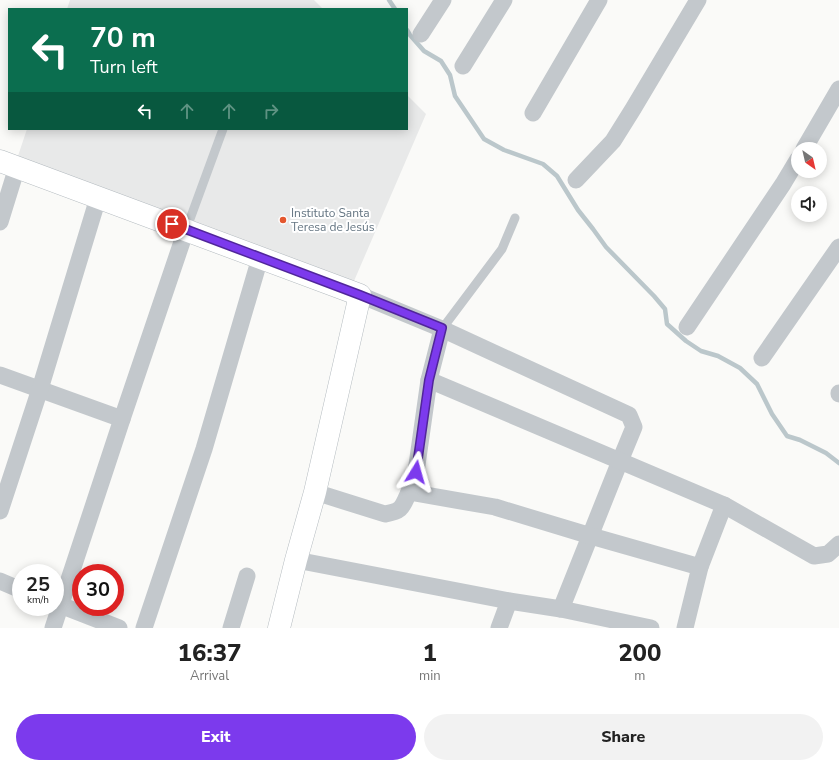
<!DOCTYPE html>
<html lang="en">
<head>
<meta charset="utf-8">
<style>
	:root { --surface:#fff; --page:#f2f2f2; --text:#222; --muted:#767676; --accent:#7c3aed }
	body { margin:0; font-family:"Nunito Sans",sans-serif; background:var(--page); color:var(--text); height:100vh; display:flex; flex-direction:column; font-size:15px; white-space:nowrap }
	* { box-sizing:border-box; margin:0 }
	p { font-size:13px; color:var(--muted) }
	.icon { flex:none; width:22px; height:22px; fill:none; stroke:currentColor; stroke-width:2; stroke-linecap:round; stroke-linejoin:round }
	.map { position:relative; height:628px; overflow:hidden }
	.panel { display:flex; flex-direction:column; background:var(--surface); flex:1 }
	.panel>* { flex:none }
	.hud { position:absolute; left:8px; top:8px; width:400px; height:122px; border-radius:0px; box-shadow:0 2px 10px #0003; background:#0b6e4f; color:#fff; overflow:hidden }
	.needle { width:26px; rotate:146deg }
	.buttons { position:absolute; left:791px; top:142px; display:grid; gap:8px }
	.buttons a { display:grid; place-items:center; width:36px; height:36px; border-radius:50%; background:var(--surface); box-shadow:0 2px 10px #0003; font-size:20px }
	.speed { position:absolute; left:12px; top:564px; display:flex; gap:8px; font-size:20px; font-weight:700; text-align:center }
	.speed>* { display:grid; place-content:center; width:52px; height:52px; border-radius:50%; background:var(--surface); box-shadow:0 2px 10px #0003; line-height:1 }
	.speed small { font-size:10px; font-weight:400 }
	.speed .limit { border:6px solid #d22; background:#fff; color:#111 }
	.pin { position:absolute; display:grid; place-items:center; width:34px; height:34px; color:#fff; margin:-17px; border:2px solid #fff; border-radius:50%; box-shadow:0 1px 4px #0007 }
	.me { position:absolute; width:44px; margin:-22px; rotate:8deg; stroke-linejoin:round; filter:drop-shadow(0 0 3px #0008) }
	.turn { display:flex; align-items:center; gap:14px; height:84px; padding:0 16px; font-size:18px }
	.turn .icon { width:52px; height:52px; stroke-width:2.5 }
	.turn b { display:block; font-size:28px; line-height:34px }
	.lanes { display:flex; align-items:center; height:38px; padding:0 16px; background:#0003; justify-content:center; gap:20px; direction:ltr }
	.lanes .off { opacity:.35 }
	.eta { display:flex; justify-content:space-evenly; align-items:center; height:68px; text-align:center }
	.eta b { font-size:24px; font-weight:800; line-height:28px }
	.button { display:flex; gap:8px; margin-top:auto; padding:8px 16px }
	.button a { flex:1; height:46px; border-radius:24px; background:var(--accent); color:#fff; font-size:16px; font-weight:800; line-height:46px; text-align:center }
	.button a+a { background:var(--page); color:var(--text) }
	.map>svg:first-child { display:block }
	.built { fill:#e8e9e9 }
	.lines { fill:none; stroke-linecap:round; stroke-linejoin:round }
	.stream { stroke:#bbc7cb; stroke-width:4.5 }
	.secondary-casing { stroke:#b3babf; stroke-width:23 }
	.lane { stroke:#c3c8cc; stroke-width:9 }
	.street { stroke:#c3c8cc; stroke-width:17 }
	.secondary { stroke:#fff; stroke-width:22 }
	.route-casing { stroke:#51269a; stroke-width:10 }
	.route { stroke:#7c3aed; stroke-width:7 }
	.poi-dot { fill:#e4572e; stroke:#fff; stroke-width:1.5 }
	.labels { text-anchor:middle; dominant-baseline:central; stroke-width:4; stroke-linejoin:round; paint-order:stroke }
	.poi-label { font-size:12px; fill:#657683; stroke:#fff; text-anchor:start }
</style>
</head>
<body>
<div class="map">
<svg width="839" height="628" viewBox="0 0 839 628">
	<rect width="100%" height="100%" fill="#fafaf8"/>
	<g class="built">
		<path d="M70,0H314L323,9H67Z"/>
		<path d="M407,95L426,114L354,281L17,159L27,129H407Z"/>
	</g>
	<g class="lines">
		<g class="stream">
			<path d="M389,0L395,9"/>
			<path d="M407,30L410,35L424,51L441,61L450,75L455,96L484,139L504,150L543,164L557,176L578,210L593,229L606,247L654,296L665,309L667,324L686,341L701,351L718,356L740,368L757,384L772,414L787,436L800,440L826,453L839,463"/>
		</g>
		<g class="secondary-casing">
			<path id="secondary" d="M0,161L360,295L315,492L296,560L279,628"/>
		</g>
		<g class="lane">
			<path d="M186,230L223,129"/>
			<path d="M442,329L502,249L515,218"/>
		</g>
		<g class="street">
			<path d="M421,34L443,0"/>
			<path d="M463,66L504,0"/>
			<path d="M533,113L599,0"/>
			<path d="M804,149L839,89"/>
			<path d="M576,180L613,141L633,109L698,0"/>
			<path d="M0,222L17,167"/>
			<path d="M360,295L442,329L629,415L634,427L620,461L561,609"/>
			<path d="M687,327L783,184L798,159"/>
			<path d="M442,329L429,380L416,472L409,492L495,507L591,536L700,567"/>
			<path d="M762,358L839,247"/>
			<path d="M0,375L122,419"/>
			<path d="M429,380L724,505L814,556L828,554L839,544"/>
			<path d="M839,394V393"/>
			<path d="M315,492L385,514C403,511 402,507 409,492"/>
			<path d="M0,511L40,389L98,198"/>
			<path d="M296,560L509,601L561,609L651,628"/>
			<path d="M0,581L21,590"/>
			<path d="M55,603L119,628"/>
			<path d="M53,628L122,419L186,230"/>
			<path d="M144,628L204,449L260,258"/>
			<path d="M231,628L247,576"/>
			<path d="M499,628L509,601"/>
			<path d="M685,628L700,567L724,505"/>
		</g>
		<use href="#secondary" class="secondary"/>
	</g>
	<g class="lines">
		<g class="route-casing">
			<path id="route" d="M172,224L360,295L442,328L429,380L416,472"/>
		</g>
		<use href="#route" class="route"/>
	</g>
	<circle class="poi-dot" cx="283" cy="220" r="4"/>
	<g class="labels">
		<g class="poi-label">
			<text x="291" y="213">Instituto Santa<tspan x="291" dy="14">Teresa de Jesús</tspan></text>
		</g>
	</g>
</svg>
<div class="buttons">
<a><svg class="needle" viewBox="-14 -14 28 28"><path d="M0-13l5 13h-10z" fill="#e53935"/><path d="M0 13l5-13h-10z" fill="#767676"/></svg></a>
<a><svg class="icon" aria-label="sound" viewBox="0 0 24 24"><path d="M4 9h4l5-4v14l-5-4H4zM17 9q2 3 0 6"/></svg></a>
</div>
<div class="speed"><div>25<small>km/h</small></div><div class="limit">30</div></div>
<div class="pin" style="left:172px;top:224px;background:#d93025"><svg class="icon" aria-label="arrive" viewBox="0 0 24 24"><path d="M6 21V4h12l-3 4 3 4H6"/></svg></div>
<svg class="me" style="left:416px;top:472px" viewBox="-20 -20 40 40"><path d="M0-17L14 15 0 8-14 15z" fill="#7c3aed" stroke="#fff" stroke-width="4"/></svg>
<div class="hud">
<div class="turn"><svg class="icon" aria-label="left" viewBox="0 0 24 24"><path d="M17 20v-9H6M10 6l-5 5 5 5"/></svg><div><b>70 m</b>Turn left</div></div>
<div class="lanes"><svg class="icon" aria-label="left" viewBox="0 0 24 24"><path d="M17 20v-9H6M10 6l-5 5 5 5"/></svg><svg class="icon off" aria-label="ahead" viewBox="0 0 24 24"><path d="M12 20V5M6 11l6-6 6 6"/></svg><svg class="icon off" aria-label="ahead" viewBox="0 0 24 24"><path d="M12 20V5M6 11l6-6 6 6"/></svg><svg class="icon off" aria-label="right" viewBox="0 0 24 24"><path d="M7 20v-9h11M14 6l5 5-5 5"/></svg></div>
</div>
</div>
<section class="panel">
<div class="eta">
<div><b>16:37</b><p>Arrival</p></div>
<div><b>1</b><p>min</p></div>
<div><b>200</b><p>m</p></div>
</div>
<div class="button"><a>Exit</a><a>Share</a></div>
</section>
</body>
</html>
